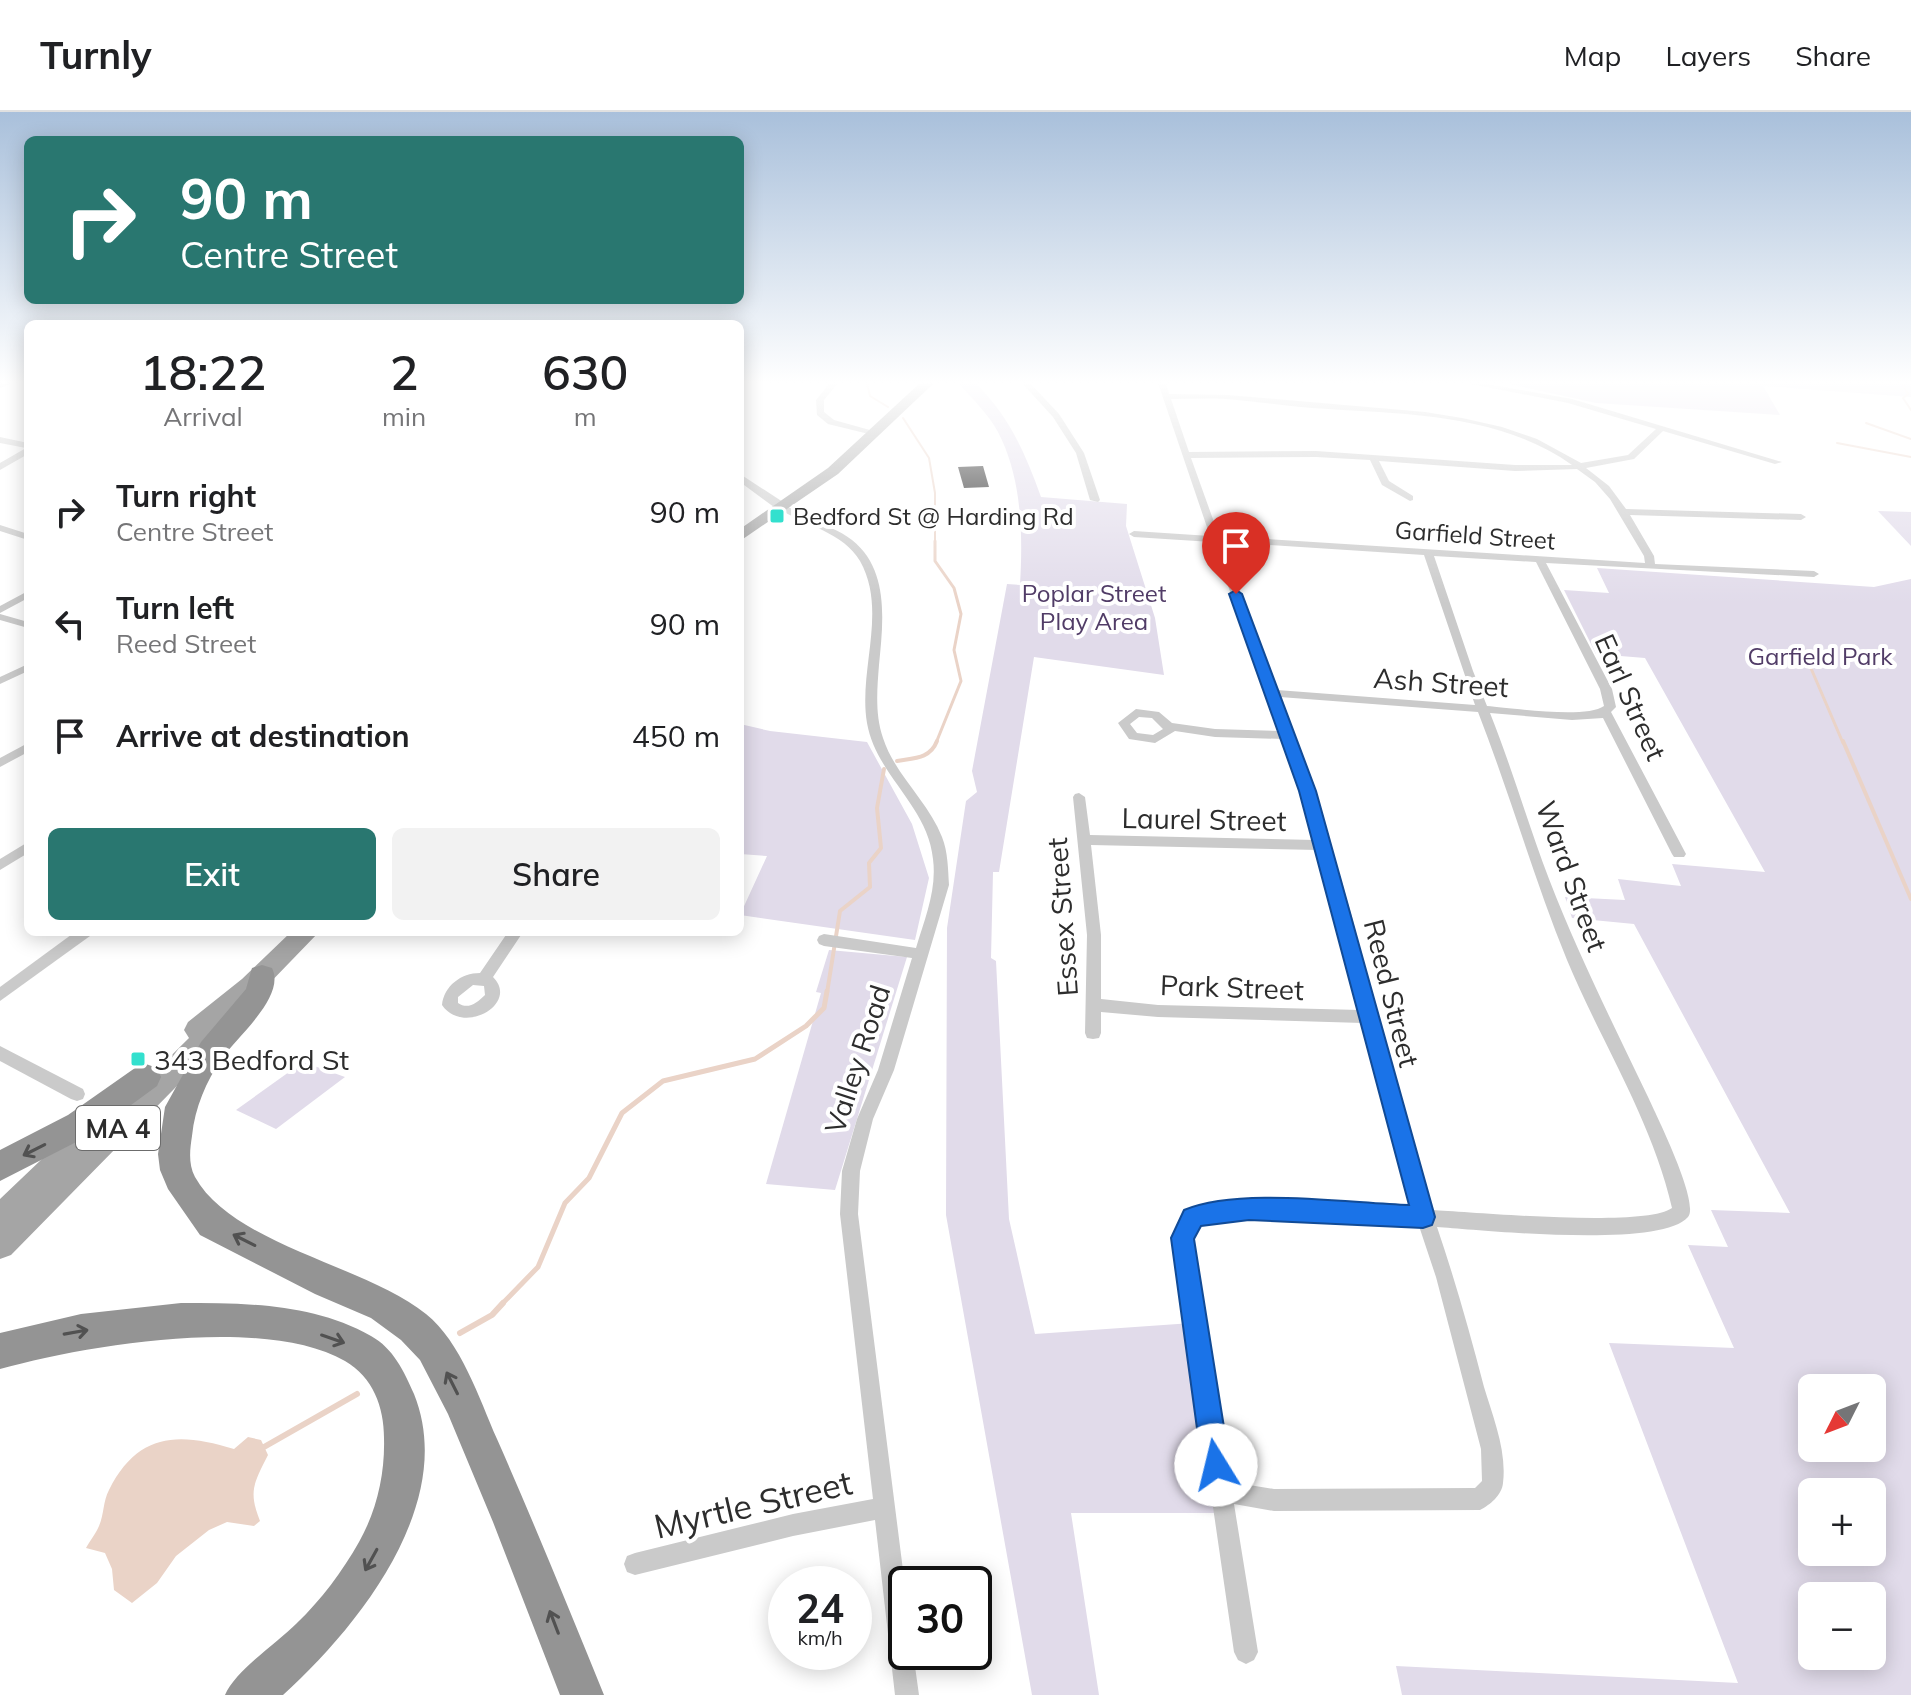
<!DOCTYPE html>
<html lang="en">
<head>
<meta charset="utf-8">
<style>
	:root { --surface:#fff; --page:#f2f2f2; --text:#202124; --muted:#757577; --line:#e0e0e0; --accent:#297770 }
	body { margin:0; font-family:Mulish,sans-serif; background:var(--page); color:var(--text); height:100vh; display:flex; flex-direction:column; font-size:30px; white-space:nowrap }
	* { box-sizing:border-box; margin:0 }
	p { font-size:26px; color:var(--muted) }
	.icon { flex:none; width:44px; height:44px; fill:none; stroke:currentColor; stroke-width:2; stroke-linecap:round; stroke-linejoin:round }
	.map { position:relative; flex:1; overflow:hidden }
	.side { position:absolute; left:24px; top:208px; width:720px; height:616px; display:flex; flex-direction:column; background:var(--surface); border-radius:12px; box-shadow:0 4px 20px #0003 }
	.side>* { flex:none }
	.guide { position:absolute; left:24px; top:24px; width:720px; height:168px; border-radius:12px; box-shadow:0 4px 20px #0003; background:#297770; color:#fff; overflow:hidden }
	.needle { width:52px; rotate:228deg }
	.tools { position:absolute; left:1798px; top:1262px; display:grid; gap:16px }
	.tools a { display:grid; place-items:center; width:88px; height:88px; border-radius:12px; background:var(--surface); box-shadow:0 4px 20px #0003; font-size:40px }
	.speed { position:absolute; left:768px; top:1454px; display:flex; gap:16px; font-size:40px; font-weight:700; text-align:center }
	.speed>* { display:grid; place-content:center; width:104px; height:104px; border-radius:50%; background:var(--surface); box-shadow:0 4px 20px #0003; line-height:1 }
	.speed small { font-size:20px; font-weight:400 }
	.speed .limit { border:4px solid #111; border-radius:12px; background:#fff; color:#111 }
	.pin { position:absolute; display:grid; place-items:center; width:68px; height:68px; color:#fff; margin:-82px -34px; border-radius:50% 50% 50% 0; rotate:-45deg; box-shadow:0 0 8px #0007 }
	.pin .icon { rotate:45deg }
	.me { position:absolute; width:88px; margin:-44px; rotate:351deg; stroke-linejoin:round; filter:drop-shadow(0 0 6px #0008) }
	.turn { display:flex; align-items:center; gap:28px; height:168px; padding:0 24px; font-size:36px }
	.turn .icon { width:104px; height:104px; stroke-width:2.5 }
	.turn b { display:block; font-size:56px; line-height:68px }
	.eta { display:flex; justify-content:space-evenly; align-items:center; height:136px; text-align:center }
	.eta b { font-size:48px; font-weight:600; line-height:56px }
	.button { display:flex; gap:16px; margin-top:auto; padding:16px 24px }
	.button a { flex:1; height:92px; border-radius:12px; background:var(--accent); color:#fff; font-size:32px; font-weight:600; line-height:92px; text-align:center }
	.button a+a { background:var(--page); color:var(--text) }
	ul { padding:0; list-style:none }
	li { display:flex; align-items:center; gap:24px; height:112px; padding:0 24px }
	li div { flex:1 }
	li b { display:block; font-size:30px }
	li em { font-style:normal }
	header { display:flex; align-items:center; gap:48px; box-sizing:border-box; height:112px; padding:0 40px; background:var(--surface); border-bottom:2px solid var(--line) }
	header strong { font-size:38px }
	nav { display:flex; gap:44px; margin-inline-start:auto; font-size:28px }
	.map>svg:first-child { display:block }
	.green { fill:#e1dbea; fill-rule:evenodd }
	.water { fill:#ead3c7 }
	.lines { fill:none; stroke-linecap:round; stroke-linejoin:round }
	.stream-far4 { stroke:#ead3c7; stroke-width:2 }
	.stream-far3 { stroke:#ead3c7; stroke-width:3 }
	.stream-far2 { stroke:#ead3c7; stroke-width:4 }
	.stream-far1 { stroke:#ead3c7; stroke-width:5 }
	.stream { stroke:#ead3c7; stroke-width:6 }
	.building { fill:#141414 }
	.minor { fill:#cacaca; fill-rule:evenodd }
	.tertiary { fill:#cacaca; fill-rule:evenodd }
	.secondary { fill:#b7b7b7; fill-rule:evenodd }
	.primary { fill:#a5a5a5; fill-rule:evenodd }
	.motorway { fill:#949494; fill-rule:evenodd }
	.oneway { stroke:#515151 }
	.route { fill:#1a73e8; stroke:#114b97; stroke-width:2 }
	.poi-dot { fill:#33e0ce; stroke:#fff; stroke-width:3 }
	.labels { text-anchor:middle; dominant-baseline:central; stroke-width:8; stroke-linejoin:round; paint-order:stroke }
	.far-poi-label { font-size:24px; fill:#2d2d2d; stroke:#fff; text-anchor:start }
	.far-street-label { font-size:24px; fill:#2d2d2d; stroke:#fff }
	.far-park-label { font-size:24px; fill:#513c67; stroke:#fff }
	.shield { fill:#fff; stroke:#6c6c6c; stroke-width:2 }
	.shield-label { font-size:26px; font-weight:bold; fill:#2d2d2d }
	.street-label { font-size:28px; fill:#2d2d2d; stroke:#fff }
	.poi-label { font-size:28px; fill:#2d2d2d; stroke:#fff; text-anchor:start }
	.near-street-label { font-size:34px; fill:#2d2d2d; stroke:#fff }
</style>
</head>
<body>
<header>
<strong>Turnly</strong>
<nav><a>Map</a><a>Layers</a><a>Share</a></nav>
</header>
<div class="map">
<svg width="1911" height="1583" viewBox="0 0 1911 1583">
	<rect width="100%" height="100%" fill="#fff"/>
	<g class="green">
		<path d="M958,271H975C1009,303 1025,341 1041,385L1127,392L1126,414L1155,506L1164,563L1034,545L999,760H993L991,846L996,849L1009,1107L1035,1222L1192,1211L1217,1401H1071L1099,1583H1032L946,1103L947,816L966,689L977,680L972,659L1007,472L1020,473C1023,422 1022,366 998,320C988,302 972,286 958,271Z"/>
		<path d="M1504,271H1911V285L1763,274L1780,303L1596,291Z"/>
		<path d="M1878,399L1911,400V434Z"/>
		<path d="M1597,456L1874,475L1911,467V1583H1402L1396,1554L1738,1571L1609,1231L1734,1236L1688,1133L1728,1135L1711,1098L1790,1101L1634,812L1572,806L1565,785L1625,788L1618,767L1681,774L1672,752L1765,760L1645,546L1596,542L1564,478L1609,481ZM1812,1276H1872V1336H1812ZM1812,1380H1872V1440H1812ZM1812,1484H1872V1544H1812Z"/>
		<path d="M740,612L770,619L867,630L912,712L929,766L915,828L740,803L767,744L740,742Z"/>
		<path d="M829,838L907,845L835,1078L766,1072L821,881L816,880Z"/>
		<path d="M303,950L345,965L276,1017L236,998Z"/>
	</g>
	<path class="water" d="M248,1325L261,1328L268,1343C254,1371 248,1379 260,1409L254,1414L227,1410L209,1418L176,1444L157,1471L132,1491L114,1478L112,1457L105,1441L86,1436C90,1429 96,1421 99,1414C104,1403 103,1389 109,1378C138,1320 179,1320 234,1337Z"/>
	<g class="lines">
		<g class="stream-far4">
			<path d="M867,271L870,284L888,295"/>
			<path d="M1902,271L1908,282L1903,286L1911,298"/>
			<path d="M903,306L929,346L935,381V431"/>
			<path d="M1866,311L1911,327"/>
			<path d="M1837,331L1911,345"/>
		</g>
		<g class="stream-far3">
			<path d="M935,429V449L954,476L961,502L954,538L961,569L936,631"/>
			<path d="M1804,540L1843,631"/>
		</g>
		<g class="stream-far2">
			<path d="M1843,629L1911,787"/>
			<path d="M897,649C914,646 930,647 937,629"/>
			<path d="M827,881L840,799L870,775L869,751L881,736L877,696L884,657"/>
		</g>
		<path class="stream-far1" d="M501,1193L538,1155L565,1091L589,1066L622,1001L663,969L755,947L806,914L824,896L827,879"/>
		<g class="stream">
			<path d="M460,1221L492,1203L503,1191"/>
			<path d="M264,1335L357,1282"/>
		</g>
	</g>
	<path class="building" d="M983,354L989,375L964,376L958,355Z"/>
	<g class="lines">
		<g class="minor">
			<path d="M830,271H838L824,288V300L834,308L877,320V324L828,312L817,303L816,288Z"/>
			<path d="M1022,271H1030L1059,302L1084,341L1100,388L1098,390L1090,388L1076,341L1053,305Z"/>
			<path d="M1158,271H1166L1169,282L1228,283L1425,300L1462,306L1502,315L1537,327L1581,351L1628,343L1656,317L1568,291L1466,271H1481L1572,287L1782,350L1775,352L1663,319L1634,347L1586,356L1609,374L1626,397L1801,402L1806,405L1801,408L1630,403L1654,444L1655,452L1814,459L1819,462L1814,465L1546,451L1612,577L1616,595L1611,600L1686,742L1684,745H1674L1672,742L1603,606L1572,608L1490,601C1512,656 1528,712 1549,767C1578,842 1614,914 1649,987C1657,1005 1700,1091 1688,1105C1661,1137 1482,1118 1437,1115C1455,1168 1470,1221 1484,1275C1493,1305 1507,1339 1503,1371C1502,1383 1490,1393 1480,1398L1274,1399L1234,1392L1258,1540L1254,1548L1246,1552L1238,1548L1234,1540L1174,1126L1187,1100L1207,1092L1249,1089L1414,1097L1395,1042L1363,911L1158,905L1101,900V921L1099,926L1093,927L1087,926L1085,921L1087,823L1073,685L1075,682L1079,681L1085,685L1090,723L1315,728L1284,627L1215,625L1175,619L1155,631L1129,627L1118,611L1136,597L1159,600L1172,611L1215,617L1281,619L1212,430L1134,425L1129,422L1134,419L1210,424ZM1171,287C1189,287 1208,286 1226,287C1255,289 1283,294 1312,296C1398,302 1498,300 1572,353H1515L1316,339L1189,340ZM1316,345L1370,348L1382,373L1410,389L1413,388V384L1389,369L1379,349L1515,359L1577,357L1595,370L1610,387L1644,444L1645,451L1219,424L1191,346ZM1222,430L1424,443L1475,593L1277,578ZM1434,444L1536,450L1600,577L1604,594C1586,607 1512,596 1487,594L1473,559ZM1280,585L1478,600C1510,682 1534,767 1567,848C1601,930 1652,1008 1672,1096C1645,1116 1474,1100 1432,1098C1399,1002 1378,903 1352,805C1331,730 1307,657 1280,585ZM1139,605L1152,606L1163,617L1153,623L1137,621L1130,612ZM1091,733L1318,738L1360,898L1158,893L1101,887V823ZM1249,1105L1419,1114L1436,1165L1481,1337L1482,1369L1475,1376L1274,1377L1231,1370L1192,1127L1199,1112L1208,1108Z"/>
			<path d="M0,325L28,331V342L0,358V351L26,336L0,331Z"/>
			<path d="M782,392C791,396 800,402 809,406C824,413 839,418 852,428C890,458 883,511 879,553C877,578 875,603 883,626C895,663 928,689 942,725C948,740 948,757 949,773L894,958L873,1007L860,1059L858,1102L906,1482V1540H913L919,1583H895L875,1408L793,1424L635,1463L627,1460L624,1452L627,1444L635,1441L793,1402L873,1387L840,1102L842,1059L857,1007L878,958L912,846L824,834L819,832L817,828L819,824L824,822L916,836C925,806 937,778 933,747C928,694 876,663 867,611C858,558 888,499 860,449C844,421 805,413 779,397V393Z"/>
			<path d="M0,413L28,422V428L0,419Z"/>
			<path d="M28,479V486L0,501V494Z"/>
			<path d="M0,502L28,510V516L0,508Z"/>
			<path d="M28,552V559L0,572V565Z"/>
			<path d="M28,631V640L0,655V646Z"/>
			<path d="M28,730V741L0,758V747Z"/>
			<path d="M75,820H92L90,824L0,889V875Z"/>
			<path d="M508,820H523L493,865C520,892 463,924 442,893C444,874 461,861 480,861ZM473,873L484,874L485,883C477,891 468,898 458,891V885Z"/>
			<path d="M0,934L83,977L85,982L83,987L77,989L71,987L0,949Z"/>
		</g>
		<path class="tertiary" d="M740,362L786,392V398H778L740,370Z"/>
		<path class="secondary" d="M0,271H13L0,276Z"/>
		<g class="primary">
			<path d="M920,271H934L838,362L740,429V417L828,356Z"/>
			<path d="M291,820H319L262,879L258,887L249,890L229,907L232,914L228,922L11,1143L0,1147V1087L85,1006L95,1002L106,1008L189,926L184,918L188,910L242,867Z"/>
		</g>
		<g class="motorway">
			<path d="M262,853L272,856C286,884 238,924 222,946C206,970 195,995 192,1024C190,1037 188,1052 195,1065C233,1133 365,1153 426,1202C461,1230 479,1286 497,1327C534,1411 569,1497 604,1583H560L493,1410L448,1302L420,1248L401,1228L371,1206L315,1182L200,1123L168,1077L160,1058L158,1042L165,995L201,930L246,877L252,856Z"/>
			<path d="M146,952L157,956L161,965L157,974L90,1023L0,1069V1038L68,1003L135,956Z"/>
			<path d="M181,1191C245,1191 313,1191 371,1224C393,1236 404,1259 414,1282C458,1391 358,1515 283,1583H225C236,1558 276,1532 297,1511C321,1488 342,1460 359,1430C377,1398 385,1362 384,1326C384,1295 373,1265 345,1249C264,1203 87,1233 0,1257V1221L81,1202Z"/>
		</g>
	</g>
	<defs><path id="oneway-shaft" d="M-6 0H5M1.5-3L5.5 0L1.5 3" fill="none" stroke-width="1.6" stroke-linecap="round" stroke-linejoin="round" transform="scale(2)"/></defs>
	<g class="oneway">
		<use href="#oneway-shaft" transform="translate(34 1038) rotate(153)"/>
		<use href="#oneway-shaft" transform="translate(244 1128) rotate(-153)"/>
		<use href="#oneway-shaft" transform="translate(76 1220) rotate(-10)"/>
		<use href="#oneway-shaft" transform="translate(333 1227) rotate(19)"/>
		<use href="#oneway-shaft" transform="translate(452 1271) rotate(-117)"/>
		<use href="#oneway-shaft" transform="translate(371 1448) rotate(119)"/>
		<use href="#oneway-shaft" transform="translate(554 1510) rotate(-111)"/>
	</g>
	<linearGradient id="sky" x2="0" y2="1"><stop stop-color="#a9c0db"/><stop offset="0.55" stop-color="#fff"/><stop offset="1" stop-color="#fff" stop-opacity="0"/></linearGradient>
	<rect width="1911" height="492" fill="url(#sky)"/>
	<path class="route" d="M1236,478L1242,482L1316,679L1435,1105L1432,1113L1423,1116L1249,1108L1201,1114L1194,1127L1230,1353L1226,1363L1216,1367L1206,1363L1202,1353L1171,1126L1184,1098C1239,1075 1347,1091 1409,1093L1299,679L1229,482Z"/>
	<g class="poi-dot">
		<rect x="769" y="396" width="16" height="16" rx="4"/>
		<rect x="130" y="939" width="16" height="16" rx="4"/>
	</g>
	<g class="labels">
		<g class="far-poi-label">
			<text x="793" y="404">Bedford St @ Harding Rd</text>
		</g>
		<g class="far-street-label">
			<text transform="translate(1475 423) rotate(4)">Garfield Street</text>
		</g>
		<g class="far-park-label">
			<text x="1094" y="481">Poplar Street<tspan x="1094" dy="28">Play Area</tspan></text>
			<text x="1820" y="544">Garfield Park</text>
		</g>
		<rect class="shield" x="76" y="994" width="84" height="44" rx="6"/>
		<g class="shield-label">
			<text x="118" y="1016">MA 4</text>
		</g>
		<g class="street-label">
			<text transform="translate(1441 570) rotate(4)">Ash Street</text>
			<text transform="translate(1631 585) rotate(66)">Earl Street</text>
			<text transform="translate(1204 707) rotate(1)">Laurel Street</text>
			<text transform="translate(1572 764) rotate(70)">Ward Street</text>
			<text transform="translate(1062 805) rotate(-94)">Essex Street</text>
			<text transform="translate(1232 875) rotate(2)">Park Street</text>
			<text transform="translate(1392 881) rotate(76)">Reed Street</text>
			<text transform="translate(857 947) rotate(-72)">Valley Road</text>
		</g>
		<g class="poi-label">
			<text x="154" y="947">343 Bedford St</text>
		</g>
		<g class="near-street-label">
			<text transform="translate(753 1392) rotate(-13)">Myrtle Street</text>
		</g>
	</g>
</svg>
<div class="tools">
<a><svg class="needle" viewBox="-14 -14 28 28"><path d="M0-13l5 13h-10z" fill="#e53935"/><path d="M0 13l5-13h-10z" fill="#757577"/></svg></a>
<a>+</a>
<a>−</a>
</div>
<div class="speed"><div>24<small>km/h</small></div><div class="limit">30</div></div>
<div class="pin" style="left:1236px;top:482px;background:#d93025"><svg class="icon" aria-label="arrive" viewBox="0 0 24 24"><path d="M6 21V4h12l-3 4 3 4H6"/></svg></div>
<svg class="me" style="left:1216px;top:1353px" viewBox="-20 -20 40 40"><circle r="19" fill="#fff"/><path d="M0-13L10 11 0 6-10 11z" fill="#1a73e8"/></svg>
<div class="guide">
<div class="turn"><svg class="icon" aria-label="right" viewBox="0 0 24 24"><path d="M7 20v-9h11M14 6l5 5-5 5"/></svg><div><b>90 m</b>Centre Street</div></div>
</div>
<section class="side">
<div class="eta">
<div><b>18:22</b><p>Arrival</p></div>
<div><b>2</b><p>min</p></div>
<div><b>630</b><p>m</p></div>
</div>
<ul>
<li><svg class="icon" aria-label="right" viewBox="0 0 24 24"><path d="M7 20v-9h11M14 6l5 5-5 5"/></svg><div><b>Turn right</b><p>Centre Street</p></div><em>90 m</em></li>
<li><svg class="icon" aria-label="left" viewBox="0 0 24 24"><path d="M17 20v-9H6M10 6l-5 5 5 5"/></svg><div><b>Turn left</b><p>Reed Street</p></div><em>90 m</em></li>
<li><svg class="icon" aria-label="arrive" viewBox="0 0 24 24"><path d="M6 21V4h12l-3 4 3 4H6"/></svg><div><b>Arrive at destination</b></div><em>450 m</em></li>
</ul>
<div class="button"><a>Exit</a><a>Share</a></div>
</section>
</div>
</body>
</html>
